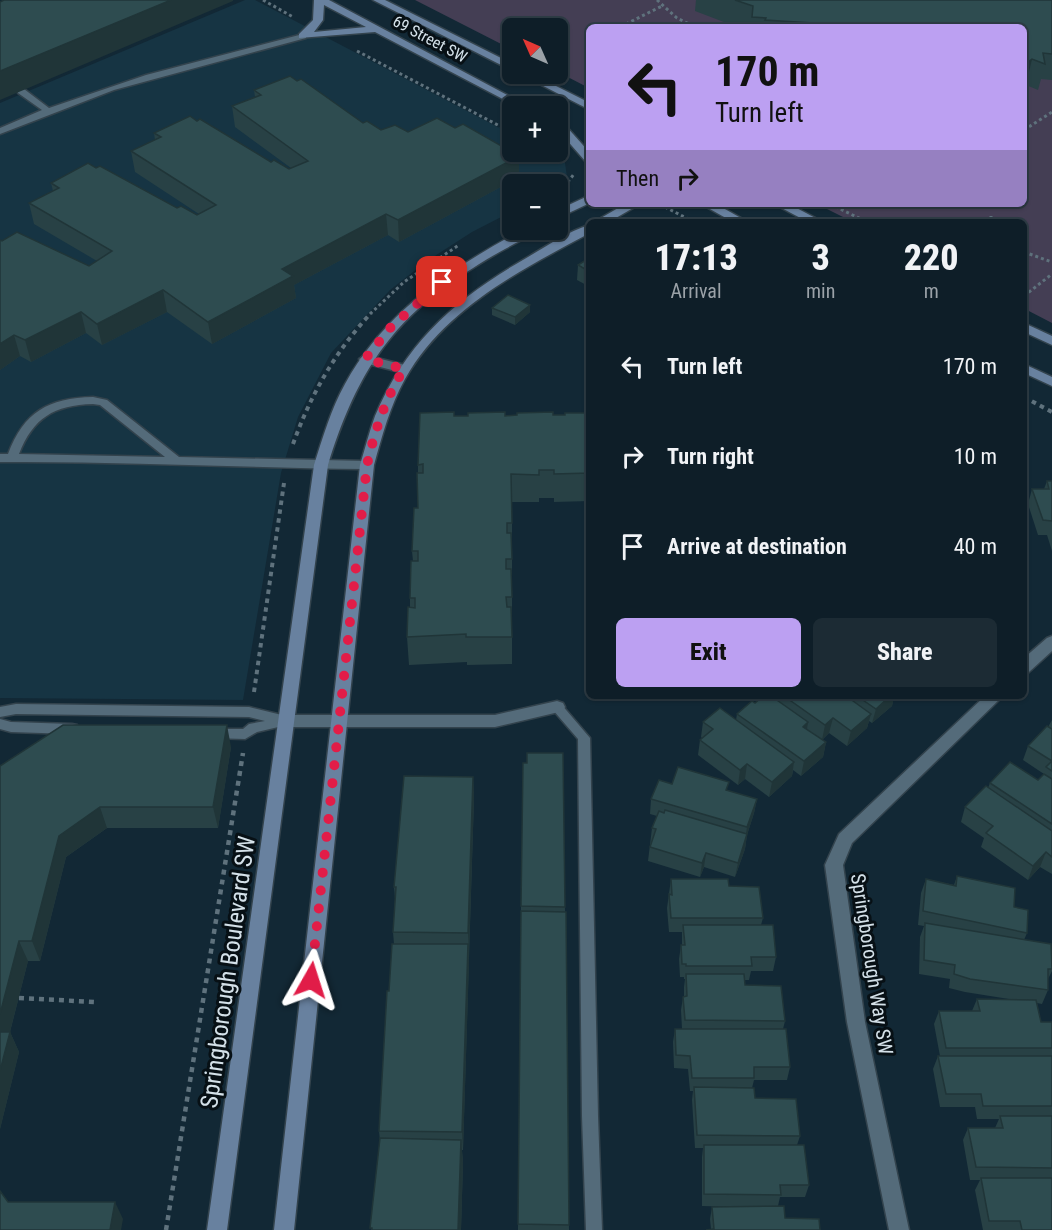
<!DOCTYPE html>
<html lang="en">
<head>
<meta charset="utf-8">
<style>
	:root { --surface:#0e1e28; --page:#1c2b34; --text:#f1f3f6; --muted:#9ba2a8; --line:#2e3c45; --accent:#bca0f2 }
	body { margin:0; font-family:"Roboto Condensed",sans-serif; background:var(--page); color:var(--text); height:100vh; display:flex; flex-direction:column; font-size:22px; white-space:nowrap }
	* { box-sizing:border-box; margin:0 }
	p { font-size:20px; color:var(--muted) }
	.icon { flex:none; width:33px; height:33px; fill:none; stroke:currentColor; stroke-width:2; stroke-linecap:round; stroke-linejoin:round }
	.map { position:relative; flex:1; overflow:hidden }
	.side { position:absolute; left:586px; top:219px; width:441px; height:480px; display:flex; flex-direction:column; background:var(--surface); border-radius:9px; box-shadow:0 2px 4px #0004,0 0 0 2px var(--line) }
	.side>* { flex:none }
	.hud { position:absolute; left:586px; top:24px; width:441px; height:183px; border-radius:9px; box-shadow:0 2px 4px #0004,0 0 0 2px var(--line); background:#bca0f2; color:#111; overflow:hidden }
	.needle { width:39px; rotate:315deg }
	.fabs { position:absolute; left:502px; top:18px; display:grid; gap:12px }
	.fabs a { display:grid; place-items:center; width:66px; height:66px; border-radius:9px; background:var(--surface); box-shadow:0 2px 4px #0004,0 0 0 2px var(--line); font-size:30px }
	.pin { position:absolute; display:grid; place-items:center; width:51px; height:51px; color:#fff; margin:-26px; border-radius:12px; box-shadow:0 3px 9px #0006 }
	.me { position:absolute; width:66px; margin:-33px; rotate:6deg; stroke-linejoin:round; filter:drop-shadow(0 0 4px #0008) }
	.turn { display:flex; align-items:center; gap:21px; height:126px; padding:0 30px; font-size:27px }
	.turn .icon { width:78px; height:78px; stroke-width:2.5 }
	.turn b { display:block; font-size:42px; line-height:51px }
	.then { display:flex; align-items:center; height:57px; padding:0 30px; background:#0003; gap:12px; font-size:22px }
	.eta { display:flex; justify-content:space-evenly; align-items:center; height:102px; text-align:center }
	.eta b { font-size:36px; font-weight:800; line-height:42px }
	.action { display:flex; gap:12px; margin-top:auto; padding:12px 30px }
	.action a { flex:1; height:69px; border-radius:9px; background:var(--accent); color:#111; font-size:24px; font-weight:800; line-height:69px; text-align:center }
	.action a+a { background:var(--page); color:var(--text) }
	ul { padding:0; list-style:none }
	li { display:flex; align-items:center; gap:18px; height:90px; padding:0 30px }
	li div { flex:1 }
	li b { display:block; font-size:22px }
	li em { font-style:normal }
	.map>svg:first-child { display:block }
	.built { fill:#163443 }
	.green { fill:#443e54 }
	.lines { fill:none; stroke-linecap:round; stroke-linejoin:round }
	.lane-casing { stroke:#33434d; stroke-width:3 }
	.street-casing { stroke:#33434d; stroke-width:3 }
	.secondary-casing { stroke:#33434d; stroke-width:3 }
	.path-far2 { stroke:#5f727d; stroke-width:3; stroke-dasharray:3 3; stroke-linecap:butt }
	.path-far1 { stroke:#5f727d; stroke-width:4; stroke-dasharray:4.5 4.5; stroke-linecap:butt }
	.path { stroke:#5f727d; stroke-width:4.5; stroke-dasharray:5 5; stroke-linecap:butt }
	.lane { fill:#546b7a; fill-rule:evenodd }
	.street { fill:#546b7a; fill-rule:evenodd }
	.secondary { fill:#68819f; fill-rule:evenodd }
	.wall { fill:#284145 }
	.shaded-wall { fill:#203538 }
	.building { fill:#2e4c50; stroke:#203538; stroke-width:1.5 }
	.route { stroke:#e11d48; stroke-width:10; stroke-dasharray:0 18 }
	.labels { text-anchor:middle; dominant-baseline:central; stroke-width:6; stroke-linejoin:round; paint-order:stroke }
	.far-street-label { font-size:16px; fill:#d4e1e9; stroke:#071015 }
	.street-label { font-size:20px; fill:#d4e1e9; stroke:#071015 }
	.near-street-label { font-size:24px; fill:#d4e1e9; stroke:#071015 }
</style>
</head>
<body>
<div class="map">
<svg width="1052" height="1230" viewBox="0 0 1052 1230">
	<rect width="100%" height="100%" fill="#122835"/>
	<path class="built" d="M245,0H255L513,135V152H544L565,163L567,177L558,185L513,184V211L472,232L427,261L390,290L331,353L298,417L281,473L243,700L0,698V103Z"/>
	<path class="green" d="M415,0H1052V323L1025,309L1024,222H853L817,204H1024V27H590L589,88L558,72V28H513V50Z"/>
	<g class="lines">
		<g class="lane-casing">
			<g id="lane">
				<path d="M303,34H306V38L114,90L0,134V128L42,110L18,93V89H24L49,108L146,75Z"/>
				<path d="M93,397L107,400L179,457L367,461L372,465L367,469C245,468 122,461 0,462V454H8C24,412 48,398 93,397ZM93,404L100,405L165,457L19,454C33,418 54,405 93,404Z"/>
				<path d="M557,702L561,704L590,738L598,1116L602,1230H586L582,1116L578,739L553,710L551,707L553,704Z"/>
				<path d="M16,704L249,707L286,716L291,718L292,721L291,724L257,732L245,739L212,738L207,737L206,733L207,729H243L249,724L265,721L249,717L16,714L0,717V707Z"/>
				<path d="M0,719L11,722L72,724L77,725L78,729L77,733L72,734L11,732L0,729Z"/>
			</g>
		</g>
		<g class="street-casing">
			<g id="street">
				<path d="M365,355L409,366L410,369L404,373L360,362L359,359Z"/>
				<path d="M1052,636V651L1029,672L1024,674V658L1047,638Z"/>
				<path d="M985,696H1003L852,843L843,865L865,1022L909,1230H889L847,1022L825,865L839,834Z"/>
				<path d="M557,701L563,703L565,707L563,711L495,727H286L280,725L278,721L280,717L286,715H495Z"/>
			</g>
		</g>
		<g class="secondary-casing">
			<g id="secondary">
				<path d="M314,0H329L528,106H516L375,32L299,38V34L313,20ZM324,5L366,27L314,32L323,20Z"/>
				<path d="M373,0H385L513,64V71Z"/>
				<path d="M520,74H532L590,103V110Z"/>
				<path d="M558,125H565L590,153V163L586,162L558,130Z"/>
				<path d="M590,195V203L558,218V210Z"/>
				<path d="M625,204H640L609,222H594Z"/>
				<path d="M701,204H716L748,222H733Z"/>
				<path d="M774,204H789L823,222H808Z"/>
				<path d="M590,225V233C521,270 445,308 405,379C390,406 382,436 374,465L294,1230H274L360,465C365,449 369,432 375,416C407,340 458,297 528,257C547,246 568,231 590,225Z"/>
				<path d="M522,230H536C528,238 515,243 505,249C490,257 476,266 462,275C386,325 354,381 328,465L227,1230H207L314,465C323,437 331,409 345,384C385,311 452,268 522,230Z"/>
				<path d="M1024,323L1052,336V345L1024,332Z"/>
				<path d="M1024,364L1052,377V386L1024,373Z"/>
			</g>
		</g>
		<g class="path-far2">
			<path d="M263,0L293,17"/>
			<path d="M657,0L677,18L695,27"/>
			<path d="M626,24L662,6"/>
			<path d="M357,51L513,133"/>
			<path d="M1024,130L1052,112"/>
			<path d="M546,152L560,159"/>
			<path d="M564,187L574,174"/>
			<path d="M830,204L867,222"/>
			<path d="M665,207L694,222"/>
			<path d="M991,216V222"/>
			<path d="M1024,252L1052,262"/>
			<path d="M1024,296L1052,274"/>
			<path d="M370,314L404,282L459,245"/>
		</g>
		<g class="path-far1">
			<path d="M1024,397L1052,412"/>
			<path d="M293,444C311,394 335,352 371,313"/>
			<path d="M254,692L284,483"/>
		</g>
		<g class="path">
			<path d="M19,998L95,1002"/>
			<path d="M166,1230L243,753"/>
		</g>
		<use href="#lane" class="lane"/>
		<use href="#street" class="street"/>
		<use href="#secondary" class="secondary"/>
	</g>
	<g class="wall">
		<path d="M696,0H1052V80L1041,79L1038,90L1026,85L1024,27H737L695,11Z"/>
		<path d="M254,90L363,123L381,130L408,132L519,177L399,242L388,235L294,285L296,298L212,344L167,312L102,345L86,333L31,362L20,356L0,370V240L89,266L97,261L34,224L29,203L53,191L51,183L177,208L197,215L199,214L135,172L131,151L155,140L154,133L271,162L289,169L291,168L235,127L232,106L255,97Z"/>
		<path d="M590,259V287L577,280L578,265Z"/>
		<path d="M530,305V312L515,325L492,315V308Z"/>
		<path d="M590,413V501L554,502V498H539V502H512V664L467,665V662L409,665L407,637L410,607V598L413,561L412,551L418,508V465L454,416L565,415Z"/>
		<path d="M1047,481H1052V551L1047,535H1038L1028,504L1032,489H1044Z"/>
		<path d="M763,696H894L892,706L872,723L869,721L867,728L847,746L829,733L822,740L826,742L823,757L801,776L793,770L792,776L769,797L745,779L738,785L698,755L700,740L702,738L701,737L703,722L736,720L737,714L755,703Z"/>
		<path d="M1052,720V874L1040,867L1028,880L981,847L984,838L961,822L965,807L988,788L990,783L1038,780L1043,776L1044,774L1023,760L1028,746L1048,727Z"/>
		<path d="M231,747L218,828H107L66,857L40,961H28L10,1032L19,1052L0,1129V766Z"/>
		<path d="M563,753L569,1230H518L521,906L527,763Z"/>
		<path d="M473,777L474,798L463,1150H462L463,1163L461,1230H371L380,1141L379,1131L389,991L394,944L393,932L395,899L394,887Z"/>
		<path d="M672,784L728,791L757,799L754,813L747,835L745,849L735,877L704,867L700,877L648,861L652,828L657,816L650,814L651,799Z"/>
		<path d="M957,876L1014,907L1027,933L1024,940L1052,957V971L1048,979V990L1042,1004L1037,1003L1041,1022H1052V1230H983L975,1190L980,1180H970L963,1140L968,1128H995L999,1119H977L975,1107H940L933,1069L938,1056H940L934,1024L939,1011H972L977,999L1015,1000L965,992L949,988L950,979L919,974L920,937L924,926L918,925L921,893L926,879L954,885Z"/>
		<path d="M671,879L729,886L763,918L761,925L776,957L773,971H751L749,980H744L745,985L785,1021L783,1029L790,1067L787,1080H754L752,1088L755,1098L800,1136L797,1145L809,1185L805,1197H780L778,1206L785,1218L711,1229L710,1219L712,1207H738L702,1206V1157L703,1148H695L692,1100L693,1091H690L688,1069L674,1068L673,1042L675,1029H682L681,1010L683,997H684V987L685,979H684V977H680L679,959L681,945H682V932H669L667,908Z"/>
	</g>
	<g class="shaded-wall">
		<path d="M171,0H233V1L0,100V71Z"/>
		<path d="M1032,59L1026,85L1024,86V65Z"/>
		<path d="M519,156V177L399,242L398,220Z"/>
		<path d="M386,214L388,235L294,285L296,298L212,344L208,322L282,269Z"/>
		<path d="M163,290L167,312L102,345L97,324Z"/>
		<path d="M530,305V312L515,325V317Z"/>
		<path d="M81,312L86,333L31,362L25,340Z"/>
		<path d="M14,335L20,356L0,370V344Z"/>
		<path d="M890,696H894L892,706L872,723L876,709Z"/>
		<path d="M871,714L867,728L847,746L851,731Z"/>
		<path d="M833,718L829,733L822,740L825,725Z"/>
		<path d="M808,722L806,737L803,727Z"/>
		<path d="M227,725L231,747L218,828L213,807Z"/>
		<path d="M826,742L823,757L801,776L804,761Z"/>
		<path d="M794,762L792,776L769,797L772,782Z"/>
		<path d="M747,764L745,779L738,785L740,770Z"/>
		<path d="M473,777L474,798L469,953L468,933Z"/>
		<path d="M757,799L754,813L747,835L745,849L735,877L738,863L745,841L747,827Z"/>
		<path d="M100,807L107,828L66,857L40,961L32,941L59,836Z"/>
		<path d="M1046,852L1040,867L1028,880L1033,866Z"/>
		<path d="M706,853L704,867L700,877L702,863Z"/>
		<path d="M19,941L28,961L5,1051L10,1032L19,1052L0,1129V1014Z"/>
		<path d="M468,944L469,964L463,1150L462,1132Z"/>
		<path d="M461,1140L463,1163L461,1230H458Z"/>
		<path d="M115,1202L123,1219L121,1230H110Z"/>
	</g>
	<g class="building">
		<path d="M4,0H171L0,71V2Z"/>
		<path d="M735,0H1052V54L1043,53L1045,64L1032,59L1024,65V27H877L765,20L766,18L752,17L753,6Z"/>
		<path d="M290,76L297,81L301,79L363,123L367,121L381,130L395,125L408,132L437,118L455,128L463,124L519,156L398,220L386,214L282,269L293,276L208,322L163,290L97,324L81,312L25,340L14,335L0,344V240L2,241L17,232L89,266L112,251L29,203L59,188L51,183L88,163L96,168L100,166L177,208L181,206L197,215L216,205L131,151L161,137L154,133L190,116L197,121L200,119L271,162L274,160L289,169L308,161L232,106L261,95L254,90Z"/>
		<path d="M589,258L590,259V272L578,265Z"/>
		<path d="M508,295L530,305L515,317L492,308Z"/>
		<path d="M454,412V416H468V413L505,412V416L517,415V413L553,412V415H565V413H590V473L554,474V470H539V475L511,474L512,523H507V533H511L512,559H506V569H511L512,597H506L507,607H511L512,637H466V634L407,637L408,607L415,608V598H410L411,561H418V551H412L414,508H418L417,473H423V464L418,465L420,413Z"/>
		<path d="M1047,481H1052V521L1043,520L1032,489H1049Z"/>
		<path d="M763,696H771L808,722L803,727L826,742L804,761L737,714L752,701L755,703Z"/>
		<path d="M784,696H846L871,714L851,731L833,718L825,725Z"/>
		<path d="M857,696H890L876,709Z"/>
		<path d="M720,708L794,762L772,782L747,764L740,770L700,740L713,729L703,722Z"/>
		<path d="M63,725H227L213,807H100L59,836L32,941H19L0,1014V766Z"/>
		<path d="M1047,726L1052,729V771L1046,767L1052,761L1028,746Z"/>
		<path d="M527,753H563L565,907L521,906L523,763H527Z"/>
		<path d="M1010,762L1038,780L1044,774L1052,779V824L990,783Z"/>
		<path d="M678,767L729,782L726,790L757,799L747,827L651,799L659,780L672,784Z"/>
		<path d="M404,776L473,777L468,933L393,932L396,887H394Z"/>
		<path d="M986,786L1052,831V857L1046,852L1033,866L986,833L993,826L965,807Z"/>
		<path d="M665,810L747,834L738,863L706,853L702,863L650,847L656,829L652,828L659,811L664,813Z"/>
		<path d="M957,876L1015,888L1014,907L1028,910L1027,933L923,911L926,879L956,886Z"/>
		<path d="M671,879H728L729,886L759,887L763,918H671L669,894L672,895Z"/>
		<path d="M521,911L566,912L569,1225L518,1224Z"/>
		<path d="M925,923L1051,944L1052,969H1048V990L970,979L954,974L955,965L924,960Z"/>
		<path d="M683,925H773L776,957H751L752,966H686V964H682L681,945H685Z"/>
		<path d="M392,944H468L462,1132L379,1131L387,991H389Z"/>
		<path d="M686,974H744L745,985L781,986L785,1021L685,1020L683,997L687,996Z"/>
		<path d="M977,999L1036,1000L1041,1022H1052V1048H946L939,1011H980Z"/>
		<path d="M675,1029H786L790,1067H754V1078H692L690,1056L676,1055Z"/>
		<path d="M0,1032H10L0,1071Z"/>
		<path d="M938,1056H1052V1106H983L981,1094H946Z"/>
		<path d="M694,1087L754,1088L755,1098L796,1099L800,1136L697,1135Z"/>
		<path d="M1000,1116H1052V1168L976,1167L968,1128H1003Z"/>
		<path d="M380,1138L461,1140L458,1230H372V1228H370Z"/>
		<path d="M704,1145H804L809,1185H780L781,1195L704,1194Z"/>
		<path d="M981,1178H1052V1230H1022L1020,1221H989Z"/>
		<path d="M0,1191L8,1202H115L110,1230H0Z"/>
		<path d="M784,1206L785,1218L819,1219L820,1230H706L714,1229L712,1207Z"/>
	</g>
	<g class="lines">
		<path class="route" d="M311,980L367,465C375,430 385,399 404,369L365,359L391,327L442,282"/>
	</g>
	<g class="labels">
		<g class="far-street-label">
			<text transform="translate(430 39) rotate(28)">69 Street SW</text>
		</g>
		<g class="street-label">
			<text transform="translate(872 964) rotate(81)">Springborough Way SW</text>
		</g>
		<g class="near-street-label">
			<text transform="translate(228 972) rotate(-82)">Springborough Boulevard SW</text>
		</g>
	</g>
</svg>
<div class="fabs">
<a><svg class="needle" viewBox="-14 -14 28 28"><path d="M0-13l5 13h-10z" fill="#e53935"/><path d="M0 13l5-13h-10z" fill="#9ba2a8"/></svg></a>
<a>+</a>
<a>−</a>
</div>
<div class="pin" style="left:442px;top:282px;background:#d93025"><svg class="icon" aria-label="arrive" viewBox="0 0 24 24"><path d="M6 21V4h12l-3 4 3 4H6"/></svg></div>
<svg class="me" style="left:311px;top:980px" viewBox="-20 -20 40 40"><path d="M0-17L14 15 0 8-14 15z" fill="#e11d48" stroke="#fff" stroke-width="4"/></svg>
<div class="hud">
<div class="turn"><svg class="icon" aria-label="left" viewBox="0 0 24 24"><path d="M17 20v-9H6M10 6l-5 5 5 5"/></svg><div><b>170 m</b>Turn left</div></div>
<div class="then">Then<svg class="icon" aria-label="right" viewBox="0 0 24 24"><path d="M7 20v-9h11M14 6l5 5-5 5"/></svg></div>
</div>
<section class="side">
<div class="eta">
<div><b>17:13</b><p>Arrival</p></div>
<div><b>3</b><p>min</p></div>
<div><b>220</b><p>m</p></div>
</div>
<ul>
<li><svg class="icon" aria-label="left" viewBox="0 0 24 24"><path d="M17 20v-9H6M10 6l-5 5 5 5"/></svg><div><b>Turn left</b></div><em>170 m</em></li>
<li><svg class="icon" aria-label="right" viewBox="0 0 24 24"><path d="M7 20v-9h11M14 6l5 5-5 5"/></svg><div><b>Turn right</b></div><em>10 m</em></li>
<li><svg class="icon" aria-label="arrive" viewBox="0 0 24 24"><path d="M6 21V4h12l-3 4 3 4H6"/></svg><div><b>Arrive at destination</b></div><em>40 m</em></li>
</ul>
<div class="action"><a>Exit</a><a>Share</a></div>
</section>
</div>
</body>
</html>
